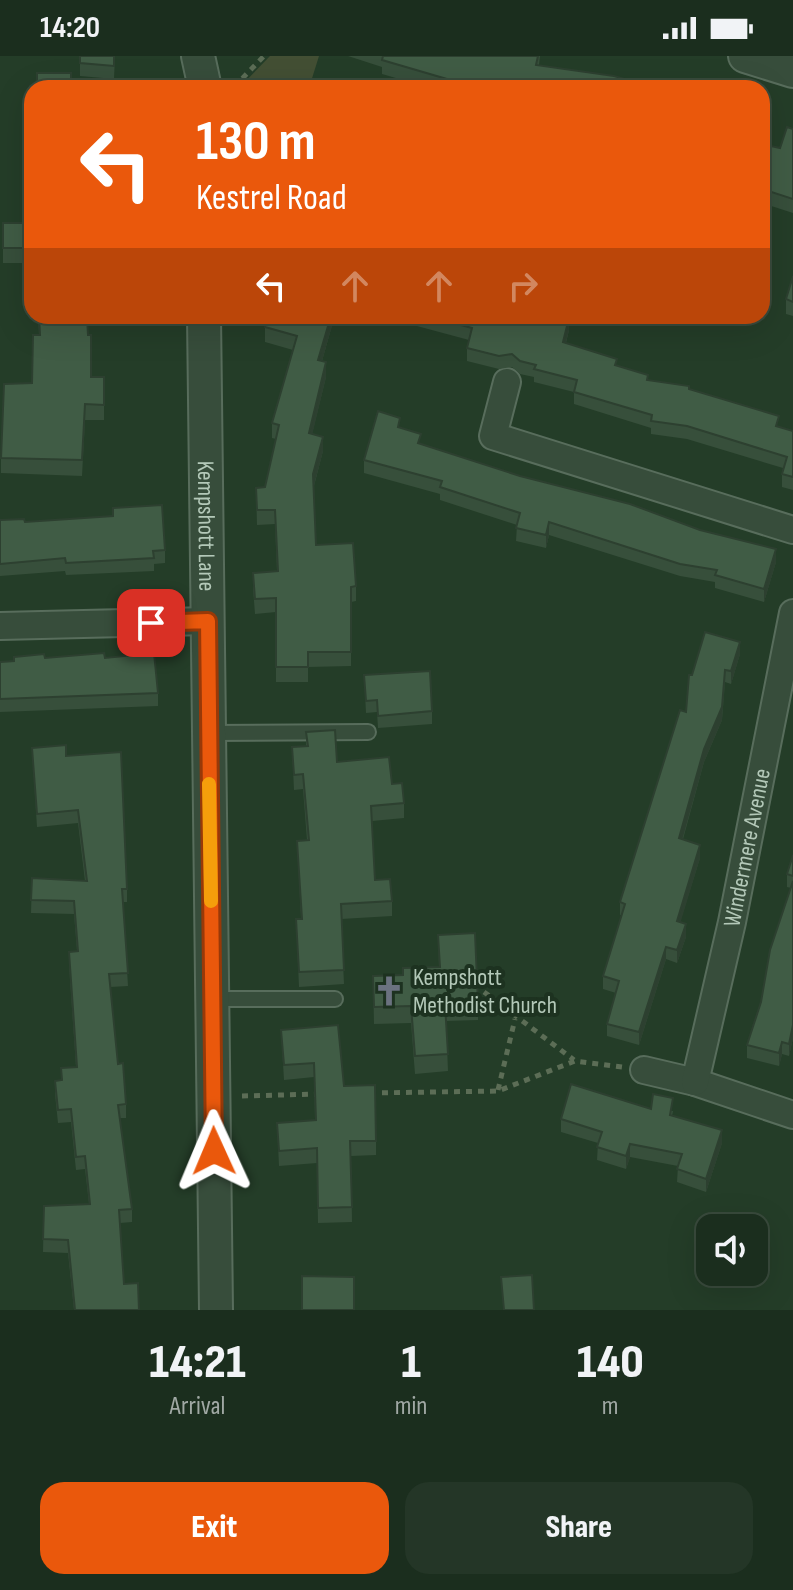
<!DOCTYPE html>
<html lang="en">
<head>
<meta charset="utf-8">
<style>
	:root { --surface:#1b2e1e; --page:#243627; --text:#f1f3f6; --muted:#a0a8a4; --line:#394a3c; --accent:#ea580c }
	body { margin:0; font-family:"Sofia Sans Condensed",sans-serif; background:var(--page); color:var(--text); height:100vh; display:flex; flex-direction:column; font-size:30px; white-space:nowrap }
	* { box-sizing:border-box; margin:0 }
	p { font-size:26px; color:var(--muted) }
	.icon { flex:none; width:44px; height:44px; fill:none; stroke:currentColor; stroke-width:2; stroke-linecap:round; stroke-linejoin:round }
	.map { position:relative; height:1254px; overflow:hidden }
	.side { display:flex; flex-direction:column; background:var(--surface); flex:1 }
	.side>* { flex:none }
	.banner { position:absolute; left:24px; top:24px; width:746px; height:244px; border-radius:24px; box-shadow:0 8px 32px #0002,0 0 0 2px var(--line); background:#ea580c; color:#fff; overflow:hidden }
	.fabs { position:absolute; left:696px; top:1158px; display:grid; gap:16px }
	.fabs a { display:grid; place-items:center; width:72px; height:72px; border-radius:16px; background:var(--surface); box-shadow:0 8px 32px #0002,0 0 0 2px var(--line); font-size:40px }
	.pin { position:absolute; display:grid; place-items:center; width:68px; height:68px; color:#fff; margin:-34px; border-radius:16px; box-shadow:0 4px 12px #0006 }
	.me { position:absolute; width:88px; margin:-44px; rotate:359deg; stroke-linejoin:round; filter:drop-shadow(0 0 6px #0008) }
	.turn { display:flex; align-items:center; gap:28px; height:168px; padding:0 40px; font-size:36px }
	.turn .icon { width:104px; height:104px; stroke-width:2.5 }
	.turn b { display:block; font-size:56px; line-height:68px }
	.lanes { display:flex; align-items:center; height:76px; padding:0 40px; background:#0003; justify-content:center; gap:40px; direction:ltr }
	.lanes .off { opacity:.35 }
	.eta { display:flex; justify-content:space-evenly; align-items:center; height:136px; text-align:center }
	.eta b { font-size:48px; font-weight:800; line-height:56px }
	.primary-button { display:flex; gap:16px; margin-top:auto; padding:16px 40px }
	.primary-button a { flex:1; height:92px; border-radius:24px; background:var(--accent); color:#fff; font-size:32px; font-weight:800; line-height:92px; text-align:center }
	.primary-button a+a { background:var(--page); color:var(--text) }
	.status { display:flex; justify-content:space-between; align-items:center; height:56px; padding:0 40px; background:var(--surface); direction:ltr }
	.status svg { height:22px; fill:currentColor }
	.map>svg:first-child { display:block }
	.green { fill:#434f34 }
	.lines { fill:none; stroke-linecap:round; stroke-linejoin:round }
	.service-casing { stroke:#586d5c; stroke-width:18 }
	.minor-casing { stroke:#586d5c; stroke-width:30 }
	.tertiary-casing { stroke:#586d5c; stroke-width:36 }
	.path { stroke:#5c6d56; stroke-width:5; stroke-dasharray:6 6; stroke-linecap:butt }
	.service { stroke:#374d3b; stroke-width:14 }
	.minor { stroke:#374d3b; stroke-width:26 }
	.tertiary { stroke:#374d3b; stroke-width:32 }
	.wall { fill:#374f3b }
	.shaded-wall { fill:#2d4030 }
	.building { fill:#405c45; stroke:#2d4030; stroke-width:2 }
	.route-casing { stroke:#983908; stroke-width:20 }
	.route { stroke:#ea580c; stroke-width:14 }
	.slow { stroke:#f59e0b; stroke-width:14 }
	.labels { text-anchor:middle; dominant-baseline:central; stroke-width:8; stroke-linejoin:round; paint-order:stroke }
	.street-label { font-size:24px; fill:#b3c8b8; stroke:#1d3220 }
	.poi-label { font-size:24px; fill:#b3c8b8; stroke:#1d3220; text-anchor:start }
</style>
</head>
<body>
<div class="status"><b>14:20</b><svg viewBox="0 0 49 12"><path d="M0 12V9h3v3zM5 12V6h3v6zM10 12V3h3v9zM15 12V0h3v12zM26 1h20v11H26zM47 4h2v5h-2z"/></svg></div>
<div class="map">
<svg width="793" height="1254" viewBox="0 0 793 1254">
	<rect width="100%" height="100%" fill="#243d28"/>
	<path class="green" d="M270,0H319L309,32H239Z"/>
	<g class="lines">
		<g class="service-casing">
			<g id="service">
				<path d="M209,677L368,676"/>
				<path d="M212,943H335"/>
			</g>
		</g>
		<g class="minor-casing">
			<g id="minor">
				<path d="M507,326L493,380L793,474"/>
				<path d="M0,570L208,565"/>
				<path d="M644,1014L695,1026L793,1059"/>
				<path id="s1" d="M695,1026L732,866L793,557"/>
			</g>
		</g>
		<g class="tertiary-casing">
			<g id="tertiary">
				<path d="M198,0L205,32"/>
				<path d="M745,0L793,15"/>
				<path id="s2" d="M204,260L216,1254"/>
			</g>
		</g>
		<g class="path">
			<path d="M234,31L264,0"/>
			<path d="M484,936L574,1004"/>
			<path d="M498,1034L515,963"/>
			<path d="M370,1037L498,1035L575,1005L622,1011"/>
			<path d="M242,1040L320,1038"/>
		</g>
		<use href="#service" class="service"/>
		<use href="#minor" class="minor"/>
		<use href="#tertiary" class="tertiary"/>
	</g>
	<g class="wall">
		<path d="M80,0H115L114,23L80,20Z"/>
		<path d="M348,0H540L539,9L656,32H430L382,18V11Z"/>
		<path d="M793,73V157L762,147V88L780,92Z"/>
		<rect x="3" y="167" width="29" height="40"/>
		<path d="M793,220V260L786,258V243Z"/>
		<path d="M38,260H87L91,321H104V364H85L82,420L1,417V402L32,327L39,279Z"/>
		<path d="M333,260V266L322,305L326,321L312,378L323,395L314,430L316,489L356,530V545L351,546V610L308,611V626H276V556L255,558L253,532V517L277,515L275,468L257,469L256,432L265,431L276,383L272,382V367L293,294L265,286V271Z"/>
		<path d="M402,260H563L569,274L566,287L648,324L689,333L779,371L793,375V434L782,431V418L783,412L687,383L651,378V372L574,348V336L534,326V321L520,318L512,311L499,313L467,305V292L469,284L402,266Z"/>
		<path d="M400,372L421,388L776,506L764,546L715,532V526L680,520L549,479L546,492L516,485L517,469L440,444V438L364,417V404Z"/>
		<path d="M0,464L25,466L165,494V507L154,508V515L66,519L65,515L0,520Z"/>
		<path d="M740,598L731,628L725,626L722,664L704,706L683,783L700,802L680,866L686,881L677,907L666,903L639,989L607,980V968L616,937L603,933V920L622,859H620V846L686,656L692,619Z"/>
		<path d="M45,602H105L158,637V650L0,656V606Z"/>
		<path d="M364,619L432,655V668L378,672L377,656L366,657Z"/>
		<path d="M306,676L337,706L392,728L404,747V762L372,765L375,824L392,845V860L341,863L344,928L299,931L296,863H301L297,785L307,784L303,733L294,734L292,691L306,690Z"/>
		<path d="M32,692L66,700L127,833V846H123L128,930L110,931L118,1008L126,1048V1062H120L132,1153V1166L120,1167L124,1228L139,1254H74L68,1197L43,1196L44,1150L89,1148L85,1113L76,1114L71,1066L58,1067L55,1038V1025L61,1024V1012L76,1011L69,909V896L77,895L74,858L31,857L32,822L85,825L78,767L37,771Z"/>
		<path d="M793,799V982L789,1000L782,998L779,1010L747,1002V989L761,946L791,832L787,831V818Z"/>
		<path d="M438,879L478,947V964L446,965L448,1015L415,1018L411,967L374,968L373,920L403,919L439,911Z"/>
		<path d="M281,974L344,1030L376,1085V1099L351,1100L352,1166L318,1167L317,1107L279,1110L277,1067L315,1064L314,1021L284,1024Z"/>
		<path d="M651,1053L673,1055L672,1060L722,1087L706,1136L677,1126L678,1110L630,1101L626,1113L597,1104L598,1087L561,1076V1063Z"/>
	</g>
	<g class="shaded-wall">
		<path d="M331,260H333V266L318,319V304Z"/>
		<path d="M569,262V274L563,298V286Z"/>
		<path d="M326,306V321L309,392V377Z"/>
		<path d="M323,381V395L313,433V418Z"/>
		<path d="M549,466V479L546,492V479Z"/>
		<path d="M776,493V506L764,546V533Z"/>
		<path d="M740,586V598L731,628V615Z"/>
		<path d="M725,614L722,664L704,706L679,795V782Z"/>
		<path d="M700,789V802L677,878V865Z"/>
		<path d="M686,868V881L677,907V894Z"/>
		<path d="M666,891V903L639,989V976Z"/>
		<path d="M793,969V982L789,1000V988Z"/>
		<path d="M782,986V998L779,1010V997Z"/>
		<path d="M722,1074V1087L706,1136V1123Z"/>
		<path d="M630,1088V1101L626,1113V1100Z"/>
	</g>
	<g class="building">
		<path d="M80,0H114V10L80,7Z"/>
		<path d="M383,0H538L536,9L614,20L656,32H524L511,29V32H486L464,28L382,4Z"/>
		<rect x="37" y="17" width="34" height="15"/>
		<path d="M787,71L793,73V143L762,133V88L780,92Z"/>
		<rect x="3" y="167" width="29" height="25"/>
		<path d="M793,220V246L786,243Z"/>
		<path d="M39,260H87L88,279H91V321H104V349L85,348L82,404L1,402L4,328L32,327L33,279H40Z"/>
		<path d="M268,260H331L318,304L326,306L309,377L323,381L313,418L316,489L353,487L356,530L351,531V596H308V611H276V542L255,543L253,517L278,515L275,454H257L256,432L265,431L279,369L272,367L297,280L265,271Z"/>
		<path d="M428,260H563L569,262L563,286L617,303L615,309L648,319L647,324L689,330V333L779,360L776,370L793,375V421L782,418L787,401L687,370L651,365L652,359L574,336L577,324L534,313L536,309L520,305L512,298L499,300L467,292L472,272Z"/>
		<path d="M378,355L400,362L398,371L421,378L418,387L520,420L630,448L700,474L776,493L764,533L715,519L717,514L680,508L549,466L546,479L516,472L520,457L440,431L442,425L364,404Z"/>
		<path d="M162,449L165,494L153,495L154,502L66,507L65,502L0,508V464L24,463L25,466L113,460V452Z"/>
		<path d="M705,576L740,586L731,615L725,614L722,651L704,693L679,782L700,789L677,865L686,868L677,894L666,891L639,976L607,968L619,925L603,920L625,848L620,846L680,654L686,656L689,619H692Z"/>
		<path d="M104,597L105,602L154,597L158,637L0,643V606L14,605V601L44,598L45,602Z"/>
		<path d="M430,615L432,655L378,660L377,644L366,645L364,619Z"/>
		<path d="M335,674L337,706L389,701L392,728L402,727L404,747L371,750L375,824L390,823L392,845L341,848L344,914L299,916L296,863H302L297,785L309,784L303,718L294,719L292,691L308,690L306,676Z"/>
		<path d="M66,689V700L121,696L127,833H122L128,917L109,918L118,1008L123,1007L126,1048L118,1049L132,1153L119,1154L124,1228L138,1227L139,1254H75L68,1184L43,1183L44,1150L90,1148L85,1100L76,1101L71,1053L58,1054L55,1025L62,1024L61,1012L77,1011L69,896L78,895L74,845L31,844L32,822L87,825L78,754L37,758L32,692Z"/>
		<path d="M793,799V820L787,818Z"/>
		<path d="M793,825V969L789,988L782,986L779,997L747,989L761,946L770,894Z"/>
		<path d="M475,877L478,947L445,948L448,998L415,1000L411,950L374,951L373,920L403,919V912L440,911L438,879Z"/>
		<path d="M338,969L344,1030L375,1029L376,1085H350L352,1151L318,1152L317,1092L279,1095L277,1067L316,1064L314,1007L284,1009L281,974Z"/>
		<path d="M571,1028L651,1053L653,1038L673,1042L670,1059L722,1074L706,1123L677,1113L682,1098L630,1088L626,1100L597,1091L602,1076L561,1063Z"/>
		<path d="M532,1219L534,1254H504L501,1221Z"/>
		<path d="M302,1220L354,1221V1254H302Z"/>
	</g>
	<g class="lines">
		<g class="route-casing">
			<path id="route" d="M151,567L208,565L214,1095"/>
		</g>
		<use href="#route" class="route"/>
		<path class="slow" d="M209,728L211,845"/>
	</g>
	<defs>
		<g id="church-bare" transform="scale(2.4)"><path d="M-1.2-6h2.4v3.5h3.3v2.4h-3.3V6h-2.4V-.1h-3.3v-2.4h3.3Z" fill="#6b7280" stroke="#1d3220" stroke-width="2.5" paint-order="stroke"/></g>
	</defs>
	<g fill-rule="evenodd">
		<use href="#church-bare" x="389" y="935"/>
	</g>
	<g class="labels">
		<g class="street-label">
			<text stroke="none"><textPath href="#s2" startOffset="210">Kempshott Lane</textPath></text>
			<text stroke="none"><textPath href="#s1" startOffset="240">Windermere Avenue</textPath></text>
		</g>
		<g class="poi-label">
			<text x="413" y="921">Kempshott<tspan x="413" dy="28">Methodist Church</tspan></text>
		</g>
	</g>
</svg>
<div class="fabs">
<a><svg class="icon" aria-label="sound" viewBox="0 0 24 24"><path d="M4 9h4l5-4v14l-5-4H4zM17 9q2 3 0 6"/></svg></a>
</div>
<div class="pin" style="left:151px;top:567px;background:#d93025"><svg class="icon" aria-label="arrive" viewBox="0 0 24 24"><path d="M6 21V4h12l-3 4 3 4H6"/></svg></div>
<svg class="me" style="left:214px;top:1095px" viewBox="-20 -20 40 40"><path d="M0-17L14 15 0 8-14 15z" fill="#ea580c" stroke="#fff" stroke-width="4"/></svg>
<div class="banner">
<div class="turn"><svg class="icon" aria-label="left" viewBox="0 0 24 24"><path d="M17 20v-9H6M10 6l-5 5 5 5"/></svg><div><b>130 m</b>Kestrel Road</div></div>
<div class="lanes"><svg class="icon" aria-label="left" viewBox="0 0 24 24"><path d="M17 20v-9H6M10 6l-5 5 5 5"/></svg><svg class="icon off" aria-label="ahead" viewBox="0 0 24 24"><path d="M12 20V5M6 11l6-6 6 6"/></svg><svg class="icon off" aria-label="ahead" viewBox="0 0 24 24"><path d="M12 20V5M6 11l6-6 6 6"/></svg><svg class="icon off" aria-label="right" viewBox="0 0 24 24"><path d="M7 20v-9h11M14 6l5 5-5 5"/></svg></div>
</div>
</div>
<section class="side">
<div class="eta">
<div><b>14:21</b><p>Arrival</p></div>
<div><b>1</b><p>min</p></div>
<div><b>140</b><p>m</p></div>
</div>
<div class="primary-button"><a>Exit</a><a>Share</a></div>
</section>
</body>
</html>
